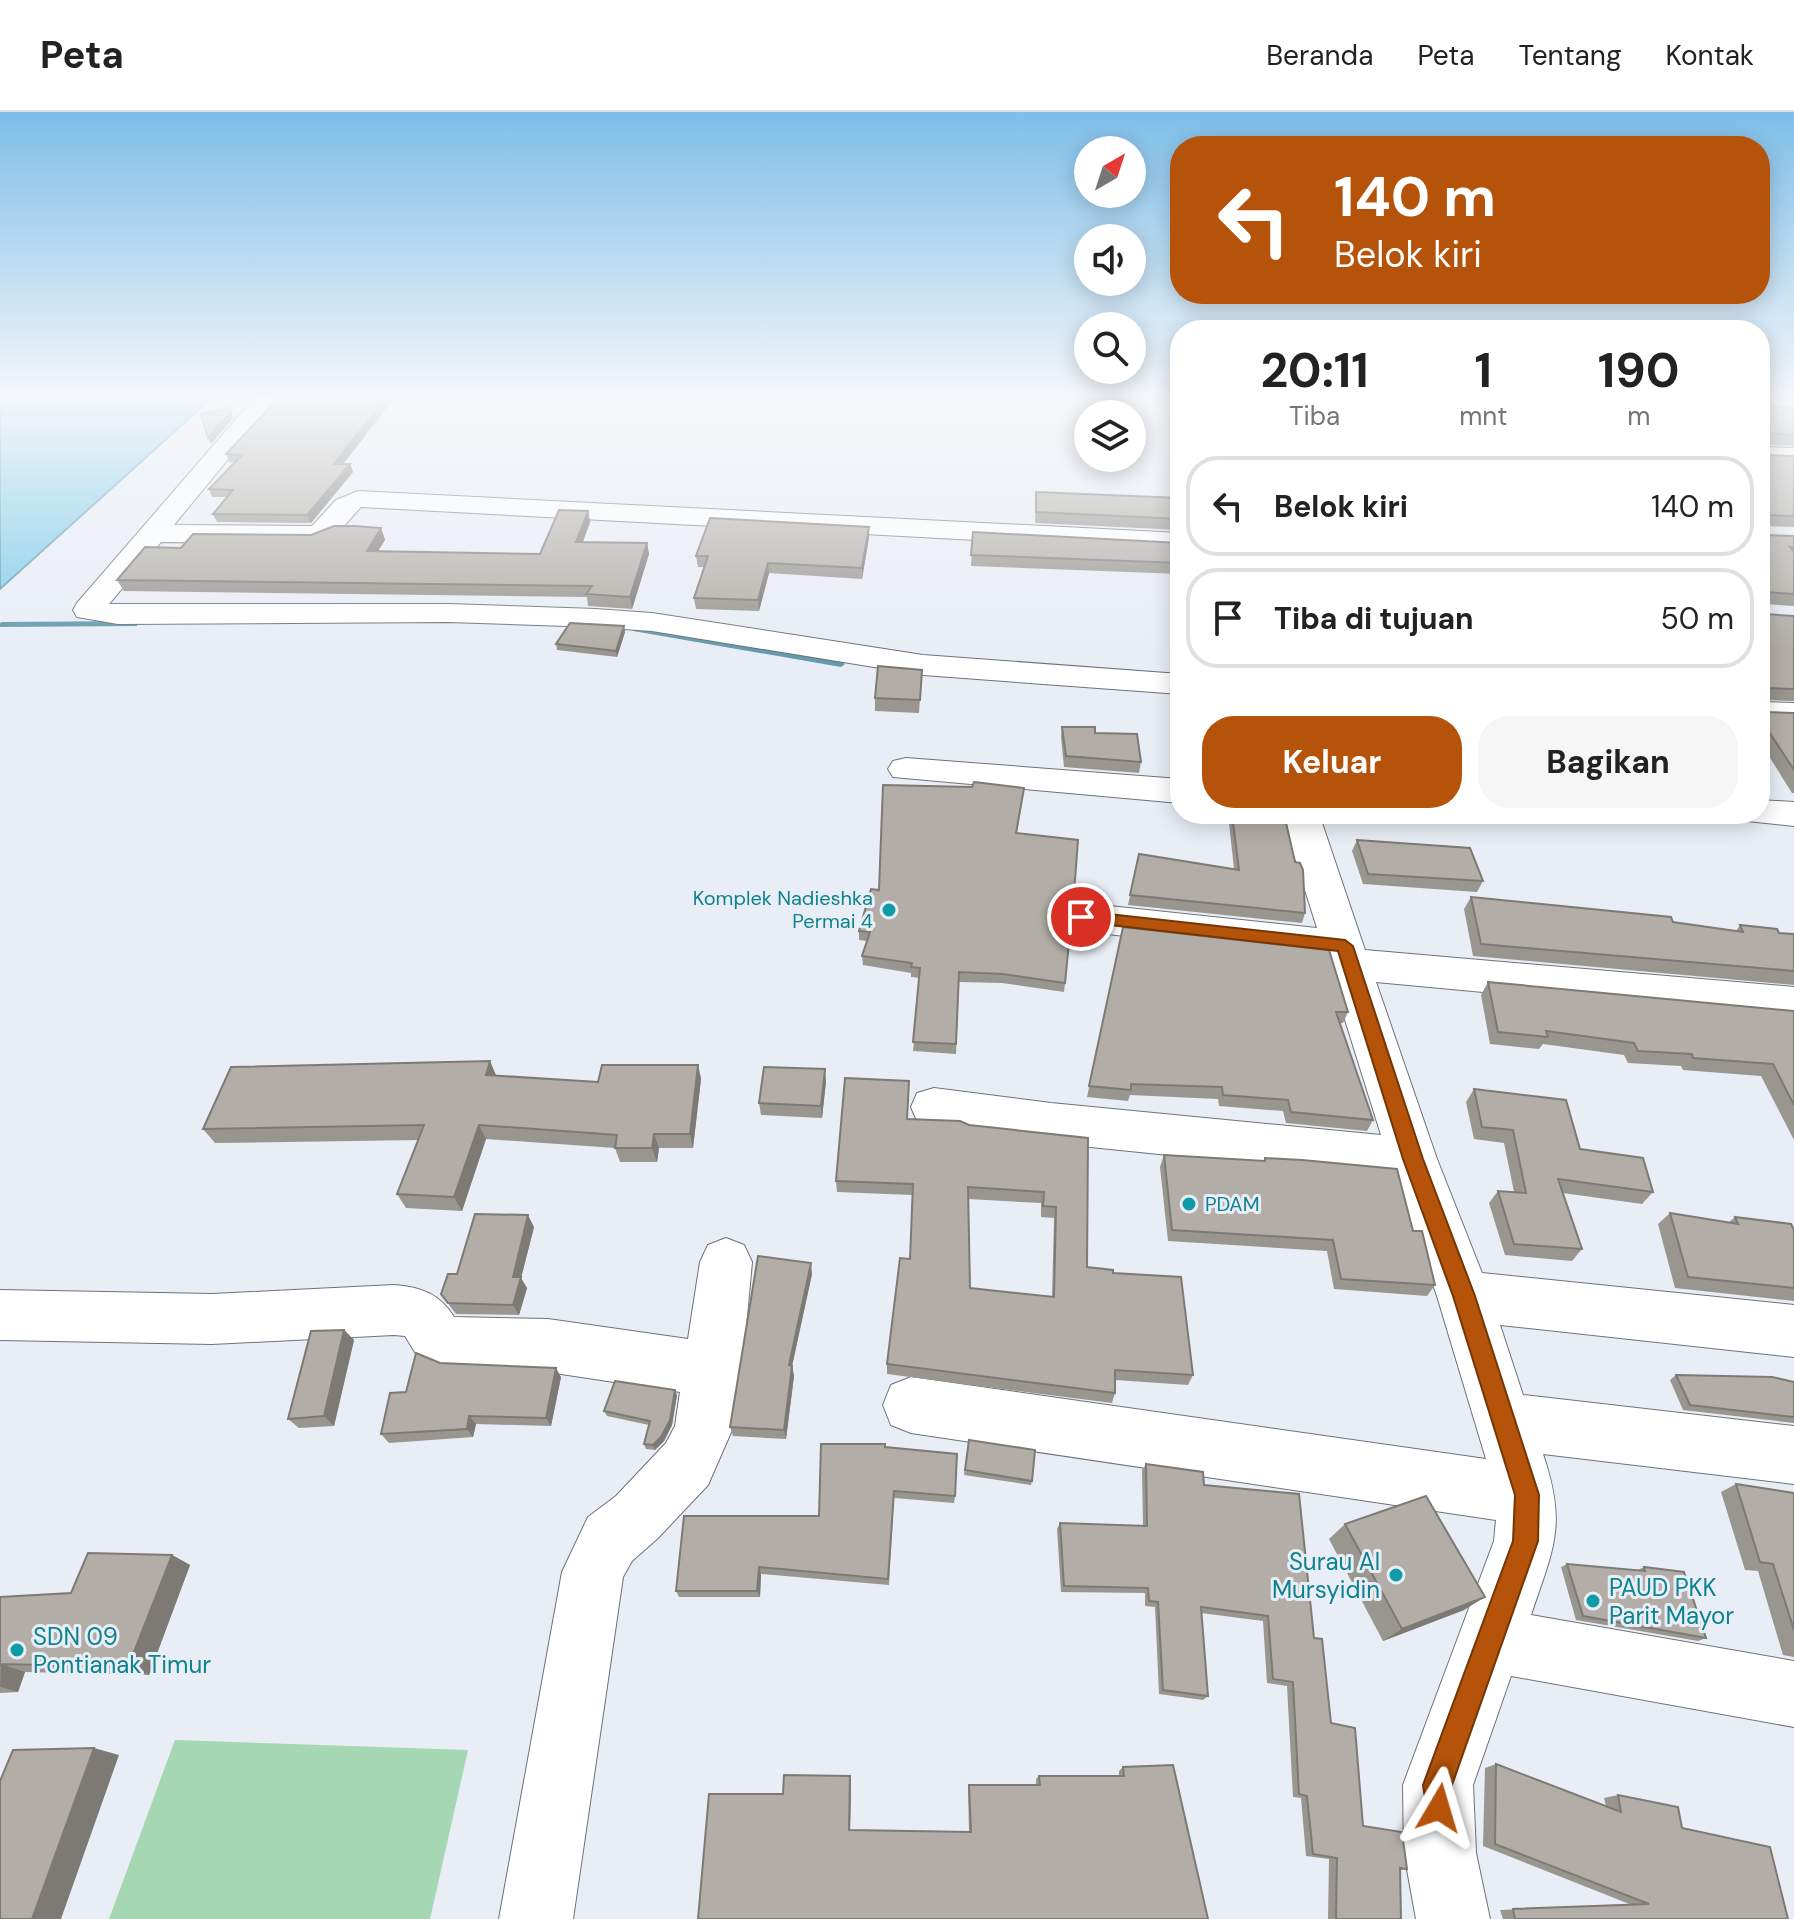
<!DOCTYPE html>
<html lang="id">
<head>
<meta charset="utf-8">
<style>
	:root { --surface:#fff; --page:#f6f6f6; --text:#222; --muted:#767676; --line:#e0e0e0; --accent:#b45309 }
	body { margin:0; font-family:"DM Sans",sans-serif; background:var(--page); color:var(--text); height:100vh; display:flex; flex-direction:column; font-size:30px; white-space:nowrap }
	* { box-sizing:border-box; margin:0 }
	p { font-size:26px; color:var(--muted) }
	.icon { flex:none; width:44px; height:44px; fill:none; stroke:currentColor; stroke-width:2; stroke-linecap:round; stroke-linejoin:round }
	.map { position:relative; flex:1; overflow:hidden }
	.panel { position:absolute; left:1170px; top:208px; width:600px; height:504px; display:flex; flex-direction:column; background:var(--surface); border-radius:32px; box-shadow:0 4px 20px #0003 }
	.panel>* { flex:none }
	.guide { position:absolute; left:1170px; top:24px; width:600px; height:168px; border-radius:32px; box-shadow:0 4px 20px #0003; background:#b45309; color:#fff; overflow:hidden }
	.needle { width:52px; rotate:39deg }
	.tools { position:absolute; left:1074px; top:24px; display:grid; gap:16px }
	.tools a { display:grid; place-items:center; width:72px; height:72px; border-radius:50%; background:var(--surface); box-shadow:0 4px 20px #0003; font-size:40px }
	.pin { position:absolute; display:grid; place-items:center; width:68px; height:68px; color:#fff; margin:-34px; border:4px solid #fff; border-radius:50%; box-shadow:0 2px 8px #0007 }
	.me { position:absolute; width:88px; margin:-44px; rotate:7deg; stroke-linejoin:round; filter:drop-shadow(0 0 6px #0008) }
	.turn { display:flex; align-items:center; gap:28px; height:168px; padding:0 32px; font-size:36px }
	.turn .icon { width:104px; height:104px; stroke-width:2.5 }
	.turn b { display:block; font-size:56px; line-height:68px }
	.eta { display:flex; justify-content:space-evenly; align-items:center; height:136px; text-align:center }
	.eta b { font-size:48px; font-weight:700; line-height:56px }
	.primary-button { display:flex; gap:16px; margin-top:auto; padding:16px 32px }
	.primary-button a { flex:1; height:92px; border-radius:32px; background:var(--accent); color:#fff; font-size:32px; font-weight:700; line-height:92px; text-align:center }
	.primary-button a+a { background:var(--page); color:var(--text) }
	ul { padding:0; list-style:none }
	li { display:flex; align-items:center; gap:24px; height:100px; margin:0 16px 12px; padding:0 16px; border:4px solid var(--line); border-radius:32px }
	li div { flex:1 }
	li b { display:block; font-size:30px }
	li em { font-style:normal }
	header { display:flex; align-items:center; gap:48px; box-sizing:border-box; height:112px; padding:0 40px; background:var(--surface); border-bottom:2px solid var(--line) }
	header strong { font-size:38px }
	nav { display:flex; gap:44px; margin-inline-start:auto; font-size:28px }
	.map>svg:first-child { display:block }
	.green { fill:#a4d7b2 }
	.water { fill:#80cde9; stroke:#649aae; stroke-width:2 }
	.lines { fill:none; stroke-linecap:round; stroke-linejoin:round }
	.stream { fill:#649aae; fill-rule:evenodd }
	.minor-casing { stroke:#6e7278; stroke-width:2 }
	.minor { fill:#fff; fill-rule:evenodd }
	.wall { fill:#999690; fill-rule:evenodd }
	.shaded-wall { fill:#7d7a75 }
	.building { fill:#b2aea7; stroke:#7d7a75; stroke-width:2; fill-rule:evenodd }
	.route { fill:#b45309; stroke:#753606; stroke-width:2 }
	.culture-dot { fill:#0f9aa8; stroke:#e9edf5; stroke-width:3 }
	.labels { text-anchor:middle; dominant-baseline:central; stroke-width:6; stroke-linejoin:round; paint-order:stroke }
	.culture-label { font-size:20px; fill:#0d838f; stroke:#e9edf5; text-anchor:end }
	.near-culture-label { font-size:24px; fill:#0d838f; stroke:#e9edf5; text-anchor:start }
</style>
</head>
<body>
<header>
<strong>Peta</strong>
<nav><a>Beranda</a><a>Peta</a><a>Tentang</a><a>Kontak</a></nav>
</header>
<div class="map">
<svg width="1794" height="1807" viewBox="0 0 1794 1807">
	<rect width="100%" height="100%" fill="#e9edf5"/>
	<path class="green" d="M175,1628L468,1638L430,1807H109Z"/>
	<path class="water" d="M0,284H214L0,477Z"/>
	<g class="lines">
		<g class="stream">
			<path d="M134,509L137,510V514L0,515V511L2,510Z"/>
			<path d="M636,514L841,549L845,552L841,555L633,519L632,517Z"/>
		</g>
		<g class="minor-casing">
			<g id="minor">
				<path d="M256,284H280L174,413L312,414L336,388L358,379L1180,421V439L361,395L333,426L316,431L161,430L109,492H448L596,497L652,501L923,543L1180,562V582L923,563L652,519L596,515L448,510L118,512L77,505L73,498L77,491Z"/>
				<path d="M1760,335L1794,336V352L1760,351Z"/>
				<path d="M1760,590L1794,591V611L1760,610Z"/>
				<path d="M906,646L1180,667V691L893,665L888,657L893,649Z"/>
				<path d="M1760,688L1794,690V714L1747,709L1743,702H1760Z"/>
				<path d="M1281,702H1319L1365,838L1794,875V909L1376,870L1437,1047L1482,1161L1794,1193V1245L1500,1213L1523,1283L1794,1314V1372L1543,1342C1567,1413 1554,1435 1531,1503L1794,1549V1615L1511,1564L1473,1673L1476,1741L1490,1807H1416L1404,1741L1403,1673L1494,1429L1496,1408L911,1321L891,1313L883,1293L891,1273L911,1265L1486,1347L1437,1184L1395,1066L1051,1031L934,1014L917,1009L911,995L917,981L934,976L1051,991L1381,1023L1326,847L1081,819L1067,815L1061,805L1067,795L1081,791L1317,816Z"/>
				<path d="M726,1126L744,1133L752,1150L742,1259L732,1318L708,1373L658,1426L632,1449L623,1465L573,1807H499L562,1460L588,1405L616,1384L666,1331L675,1314L680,1280L548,1260L447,1257L418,1245L405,1224L394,1223L212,1232L0,1228V1178L212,1182L394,1173C421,1175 440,1182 454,1205L548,1207L688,1227L700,1150L708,1133Z"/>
			</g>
		</g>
		<use href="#minor" class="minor"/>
	</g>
	<g class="wall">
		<path d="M281,284L343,352H350L353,360L311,411L217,410L213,402L227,385H212L209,377L234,350H229L226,342Z"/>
		<path d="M1760,284H1794V290L1765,286L1764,294L1794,296V334L1760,332Z"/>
		<path d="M1760,334L1766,343L1794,344V415L1765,414V423L1794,424V494L1765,492V502L1794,504V589L1766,588V600L1794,601V681H1792L1760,630Z"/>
		<path d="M1036,380L1180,386V418L1035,411Z"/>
		<path d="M588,399L590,410L583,430L647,431L649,442L632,497L588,494L587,485L124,479L117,468L311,423L381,416L385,428L378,439L540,442Z"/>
		<path d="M973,420L1180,431V462L971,454Z"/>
		<path d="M869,425L862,467L769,461L759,499L696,497L694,486L705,455H698L696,444Z"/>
		<path d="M624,514L625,520L617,545L557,538L556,532Z"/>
		<path d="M921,571L919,601L875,599V586Z"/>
		<path d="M1062,615L1095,621L1141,650L1139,661L1064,655L1061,625Z"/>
		<path d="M1023,685L1017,721L1074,781L1072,790L1064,793L1062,797L1065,871L1064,880L1002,871L959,870L956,942L913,939L920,866L911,865V861L863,853L862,844L867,829L859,828V819L879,778Z"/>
		<path d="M1228,702H1284L1305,801L1302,811L1128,793L1139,742L1234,757Z"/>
		<path d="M1357,728L1483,769L1477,780L1363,772L1352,739Z"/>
		<path d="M1471,785L1736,819L1740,813L1779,821L1794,822V873L1473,844L1464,797Z"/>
		<path d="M1123,815L1348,900L1343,911H1340L1373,1008L1367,1019L1286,1011L1283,999L1219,994L1218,987L1130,983L1128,989L1087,985Z"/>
		<path d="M1488,870L1794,899V1028L1761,964L1683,958L1681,954L1628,951L1624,943L1543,932L1539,937L1490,932L1481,883Z"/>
		<path d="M698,953L701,967L693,1036H659L657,1050H620L615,1036L486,1027L462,1099L406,1096L397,1082L418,1028L215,1031L203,1017L496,964L598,970Z"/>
		<path d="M826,969L822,1006L761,1003L759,991Z"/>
		<path d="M1474,977L1580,1037L1653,1080L1642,1092L1563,1081L1582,1137L1572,1149L1505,1143L1489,1091L1498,1079L1514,1080L1504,1031L1474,1027L1466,990Z"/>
		<path d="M908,1007L1088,1026L1087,1155L1113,1161L1193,1263L1188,1273L1115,1268V1281L1112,1291L887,1262V1252L910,1147L912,1083L837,1080L836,1069ZM968,1087L1041,1091V1105L1054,1106L1052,1185L970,1176Z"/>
		<path d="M1164,1043L1263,1049L1265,1046L1413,1119L1435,1173L1427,1184L1334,1177L1327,1139L1168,1129L1160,1055Z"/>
		<path d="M1670,1101L1728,1111L1735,1105L1794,1118V1189L1675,1176L1658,1112Z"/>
		<path d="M534,1115L521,1166L527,1176L519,1203L456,1202L441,1182L457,1162Z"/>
		<path d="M812,1162L792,1254L794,1264L786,1327L733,1324L730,1315Z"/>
		<path d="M344,1218L354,1228L334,1314L299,1316L288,1307Z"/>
		<path d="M440,1251L561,1265L551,1314L476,1312L473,1325L389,1331L381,1322L406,1280Z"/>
		<path d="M1676,1263L1794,1270V1311L1683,1298L1670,1268Z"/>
		<path d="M677,1283L672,1313L664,1329L655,1338L646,1337L644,1332L649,1313L607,1304L604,1299Z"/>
		<path d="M969,1328L1032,1369L1031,1373L964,1363Z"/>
		<path d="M885,1335L955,1384L954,1391L894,1386L889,1473L761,1462L760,1485H679L676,1479L819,1404Z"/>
		<path d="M1146,1352L1204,1373L1314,1526L1331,1611L1363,1714L1407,1757L1401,1758V1807H1328L1329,1747L1306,1744L1301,1686L1293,1685L1287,1574L1267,1571L1263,1509L1201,1501L1208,1584L1203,1588L1159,1582L1155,1495L1145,1494V1481L1061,1480L1057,1417L1060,1411L1143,1414L1142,1358Z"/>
		<path d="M1736,1372L1794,1381V1545L1783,1543L1758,1459L1745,1458L1721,1380Z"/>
		<path d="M1345,1412L1464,1498L1383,1529L1329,1427Z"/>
		<path d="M172,1443L190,1453L149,1563L25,1560L18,1580L0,1581V1485L71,1481Z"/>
		<path d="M1567,1452L1638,1458L1644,1455L1706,1526L1698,1529L1576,1508L1561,1455Z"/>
		<path d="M1496,1652L1606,1694L1604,1686L1618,1683L1682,1716L1788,1807H1503L1500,1798L1632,1793L1483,1734L1485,1656Z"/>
		<path d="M1123,1655L1208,1807H698L783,1682L851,1668L850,1718L969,1720L968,1677L969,1673H1036V1667L1039,1664H1119V1659Z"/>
	</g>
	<g class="shaded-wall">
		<path d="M387,284H396L337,360L334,352Z"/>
		<path d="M231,300L233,306L211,332L208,326Z"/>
		<path d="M350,352L353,360L311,411L307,403Z"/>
		<path d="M588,399L590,410L578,442L576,430Z"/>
		<path d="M869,415V425L862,467V456Z"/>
		<path d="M381,416L385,428L371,450L367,439Z"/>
		<path d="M647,431L649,442L632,497L630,485Z"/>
		<path d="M768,451L769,461L759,499L758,488Z"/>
		<path d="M624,514L625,520L617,545L616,539Z"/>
		<path d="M1074,781L1072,790L1064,793L1058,803L1060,794L1066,784Z"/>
		<path d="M490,949L496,963H486Z"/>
		<path d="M698,953L701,967L693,1036L690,1022Z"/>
		<path d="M825,957L826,969L822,1006L821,994Z"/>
		<path d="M479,1013L486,1027L462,1099L454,1085Z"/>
		<path d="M654,1022L659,1036L657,1050L652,1036Z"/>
		<path d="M528,1103L534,1115L521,1166L527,1176L519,1203L513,1193V1165Z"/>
		<path d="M811,1151L812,1162L792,1254L794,1264L786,1327L784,1318L789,1253Z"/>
		<path d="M344,1218L354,1228L334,1314L324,1304Z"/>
		<path d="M556,1256L561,1265L551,1314L546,1306Z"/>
		<path d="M675,1278L677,1283L672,1313L664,1329L655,1338L653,1333Z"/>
		<path d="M469,1304L476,1312L473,1325L467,1317Z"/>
		<path d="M172,1443L190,1453L149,1563L128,1555Z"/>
		<path d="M759,1455L761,1462L760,1485L757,1479Z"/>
		<path d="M1485,1485L1464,1498L1383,1529L1402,1517Z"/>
		<path d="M1,1552L25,1560L18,1580L0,1575Z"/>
		<path d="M94,1636L119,1643L61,1807H32Z"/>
		<path d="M850,1664L851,1668L850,1720L849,1718Z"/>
	</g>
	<g class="building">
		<path d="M281,284H387L334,352H350L307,403L213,402L233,378L209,377L242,343L226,342Z"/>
		<path d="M1760,284H1765L1764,294L1794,296V323L1766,321L1763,327L1760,323Z"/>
		<path d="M230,296L231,300L208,326L201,302Z"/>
		<path d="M1760,334L1763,335L1766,343L1794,344V404L1765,403V423L1794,424V436L1790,435L1794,440V482L1765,480V502L1794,504V577L1766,576V600L1794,601V658L1760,606Z"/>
		<path d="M1036,380L1180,386V407L1036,400Z"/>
		<path d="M559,398L588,399L576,430L647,431L630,485L586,482L592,474L117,468L145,435L181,436L193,422L311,423L334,414H355L381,416L367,439L540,442Z"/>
		<path d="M710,406L869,415L862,456L768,451L758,488L694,486L708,444H696Z"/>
		<path d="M973,420L1180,431V451L971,443Z"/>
		<path d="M570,511L624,514L616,539L556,532Z"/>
		<path d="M878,554L922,558L920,588L875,586Z"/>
		<path d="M1062,615H1095V621L1137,622L1141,650L1066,644Z"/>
		<path d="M974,670L1024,676L1016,721L1078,728L1074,781L1066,784L1060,794L1071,809L1065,871L1003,862L959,860L956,932L913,930L920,856L911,855L912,851L862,844L870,820L859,819L871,777L879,778L883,673L972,675Z"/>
		<path d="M1232,702H1284L1295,750L1300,751L1303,758L1305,801L1130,783L1139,742L1239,758Z"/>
		<path d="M1357,728L1470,736L1483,769L1368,762Z"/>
		<path d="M1471,785L1671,805L1673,810L1743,820L1740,813L1777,817L1779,821L1794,822V859L1481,832Z"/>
		<path d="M1123,815L1329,838L1348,900H1336L1373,1008L1291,1000L1288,988L1223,983L1222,975L1131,972V978L1089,974Z"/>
		<path d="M1488,870L1794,899V993L1773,952L1693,946L1692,942L1638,939L1634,931L1546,919L1548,925L1498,920Z"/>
		<path d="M490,949L486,963L598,970L602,953H698L690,1022H654L652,1036H615L617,1023L479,1013L454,1085L397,1082L424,1013L203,1017L231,955Z"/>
		<path d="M764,955L825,957L821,994L759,991Z"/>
		<path d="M845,966L909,969L907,1007L960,1009L969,1013L1088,1026L1087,1155L1113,1158V1161L1181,1165L1193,1263L1115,1258V1281L887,1252L900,1146L910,1147L913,1072L836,1069ZM968,1075L1044,1080L1043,1094L1056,1095L1054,1185L970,1176Z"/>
		<path d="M1474,977L1566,988L1580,1037L1643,1046L1653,1080L1558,1067L1582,1137L1514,1132L1498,1079L1526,1081L1513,1018L1482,1015Z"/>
		<path d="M1164,1043L1265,1049V1046L1302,1048L1397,1057L1413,1119H1422L1435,1173L1341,1167L1333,1128L1172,1118Z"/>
		<path d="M1670,1101L1738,1112L1735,1105L1791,1112L1794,1118V1176L1688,1165Z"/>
		<path d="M475,1102L528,1103L513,1165H521L513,1193L448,1191L441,1182L448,1162H457Z"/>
		<path d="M758,1144L811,1151L789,1253L792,1254L784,1318L730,1315Z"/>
		<path d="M344,1218L324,1304L288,1307L311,1219Z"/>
		<path d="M416,1241L440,1251L556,1256L546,1306L469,1304L467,1317L381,1322L390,1281L406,1280Z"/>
		<path d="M1676,1263L1772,1265L1794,1270V1305L1690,1293Z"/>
		<path d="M615,1269L675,1278L670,1308L661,1325L653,1333L644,1332L650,1309L604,1299Z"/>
		<path d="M969,1328L1035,1338L1032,1369L965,1358Z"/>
		<path d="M821,1332H885V1335L957,1342L955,1384L894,1379L888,1467L759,1455L757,1479H676L684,1404H819Z"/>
		<path d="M1146,1352L1203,1360L1204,1373L1299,1382L1314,1526L1322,1527L1331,1611L1355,1616L1363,1714L1402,1720L1407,1757L1400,1756L1401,1807H1336L1337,1746L1313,1742L1307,1684L1299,1682L1293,1570L1273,1567L1268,1504L1201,1495L1208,1584L1163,1578L1158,1490L1149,1489L1148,1476L1064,1474L1060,1411L1147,1414Z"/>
		<path d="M1736,1372L1794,1381V1518L1773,1452L1760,1450Z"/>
		<path d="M1426,1384L1485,1485L1402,1517L1345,1412Z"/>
		<path d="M88,1441L172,1443L128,1555L1,1552L0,1554V1485L71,1481Z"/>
		<path d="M1567,1452L1645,1459L1644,1455L1684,1460L1706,1526L1583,1504Z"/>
		<path d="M94,1636L32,1807H0V1669L13,1638Z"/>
		<path d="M1496,1652L1621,1700L1618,1683L1678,1695L1682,1716L1770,1735L1788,1807H1515L1513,1797L1649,1792L1495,1732Z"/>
		<path d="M1173,1653L1208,1807H698L709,1682H783L784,1663L850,1664L849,1718L971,1720L969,1673H1040L1039,1664H1124L1123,1655Z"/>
	</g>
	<linearGradient id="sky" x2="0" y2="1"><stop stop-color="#7ebee8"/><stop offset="0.53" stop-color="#f5f7fa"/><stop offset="1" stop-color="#f5f7fa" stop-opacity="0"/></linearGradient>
	<rect width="1794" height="537" fill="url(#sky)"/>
	<path class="route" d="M1081,799L1345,828L1353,834L1423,1047L1475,1184L1539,1383L1538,1429L1452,1673L1453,1696L1449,1706L1439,1710L1428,1706L1423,1673L1513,1429L1515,1383L1453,1184L1403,1047L1338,839L1075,809L1073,805Z"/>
	<g class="culture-dot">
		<circle cx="889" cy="798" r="8"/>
		<circle cx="1189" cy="1092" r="8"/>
		<circle cx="1396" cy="1463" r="8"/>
		<circle cx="1593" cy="1489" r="8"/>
		<circle cx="17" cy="1538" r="8"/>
	</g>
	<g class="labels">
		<g class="culture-label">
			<text x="873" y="786">Komplek Nadieshka<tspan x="873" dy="23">Permai 4</tspan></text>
			<text x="1205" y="1092" text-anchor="start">PDAM</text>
		</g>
		<g class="near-culture-label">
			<text x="1380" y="1449" text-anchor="end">Surau Al<tspan x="1380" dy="28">Mursyidin</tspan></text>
			<text x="1609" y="1475">PAUD PKK<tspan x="1609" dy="28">Parit Mayor</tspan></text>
			<text x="33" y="1524">SDN 09<tspan x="33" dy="28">Pontianak Timur</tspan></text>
		</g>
	</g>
</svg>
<div class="tools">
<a><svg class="needle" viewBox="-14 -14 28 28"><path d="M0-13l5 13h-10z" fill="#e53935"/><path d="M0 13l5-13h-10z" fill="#767676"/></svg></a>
<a><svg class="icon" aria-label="sound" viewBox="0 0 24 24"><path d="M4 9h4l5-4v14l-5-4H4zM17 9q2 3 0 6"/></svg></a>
<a><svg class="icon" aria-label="search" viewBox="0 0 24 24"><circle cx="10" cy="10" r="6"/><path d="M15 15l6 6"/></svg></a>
<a><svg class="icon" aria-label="layers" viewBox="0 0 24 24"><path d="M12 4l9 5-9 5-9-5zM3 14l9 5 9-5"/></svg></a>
</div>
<div class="pin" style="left:1081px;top:805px;background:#d93025"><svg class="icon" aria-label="arrive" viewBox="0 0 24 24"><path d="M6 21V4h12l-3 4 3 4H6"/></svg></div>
<svg class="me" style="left:1439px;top:1696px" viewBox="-20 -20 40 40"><path d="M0-17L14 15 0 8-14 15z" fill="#b45309" stroke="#fff" stroke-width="4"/></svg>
<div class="guide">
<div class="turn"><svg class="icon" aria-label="left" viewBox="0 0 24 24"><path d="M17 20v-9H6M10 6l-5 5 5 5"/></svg><div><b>140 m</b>Belok kiri</div></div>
</div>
<section class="panel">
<div class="eta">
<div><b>20:11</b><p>Tiba</p></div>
<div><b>1</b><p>mnt</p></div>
<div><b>190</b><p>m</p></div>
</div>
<ul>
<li><svg class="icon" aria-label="left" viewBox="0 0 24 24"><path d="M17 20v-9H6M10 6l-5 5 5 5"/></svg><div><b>Belok kiri</b></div><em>140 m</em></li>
<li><svg class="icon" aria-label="arrive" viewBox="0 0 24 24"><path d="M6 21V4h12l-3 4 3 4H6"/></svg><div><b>Tiba di tujuan</b></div><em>50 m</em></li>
</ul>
<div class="primary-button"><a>Keluar</a><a>Bagikan</a></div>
</section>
</div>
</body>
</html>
